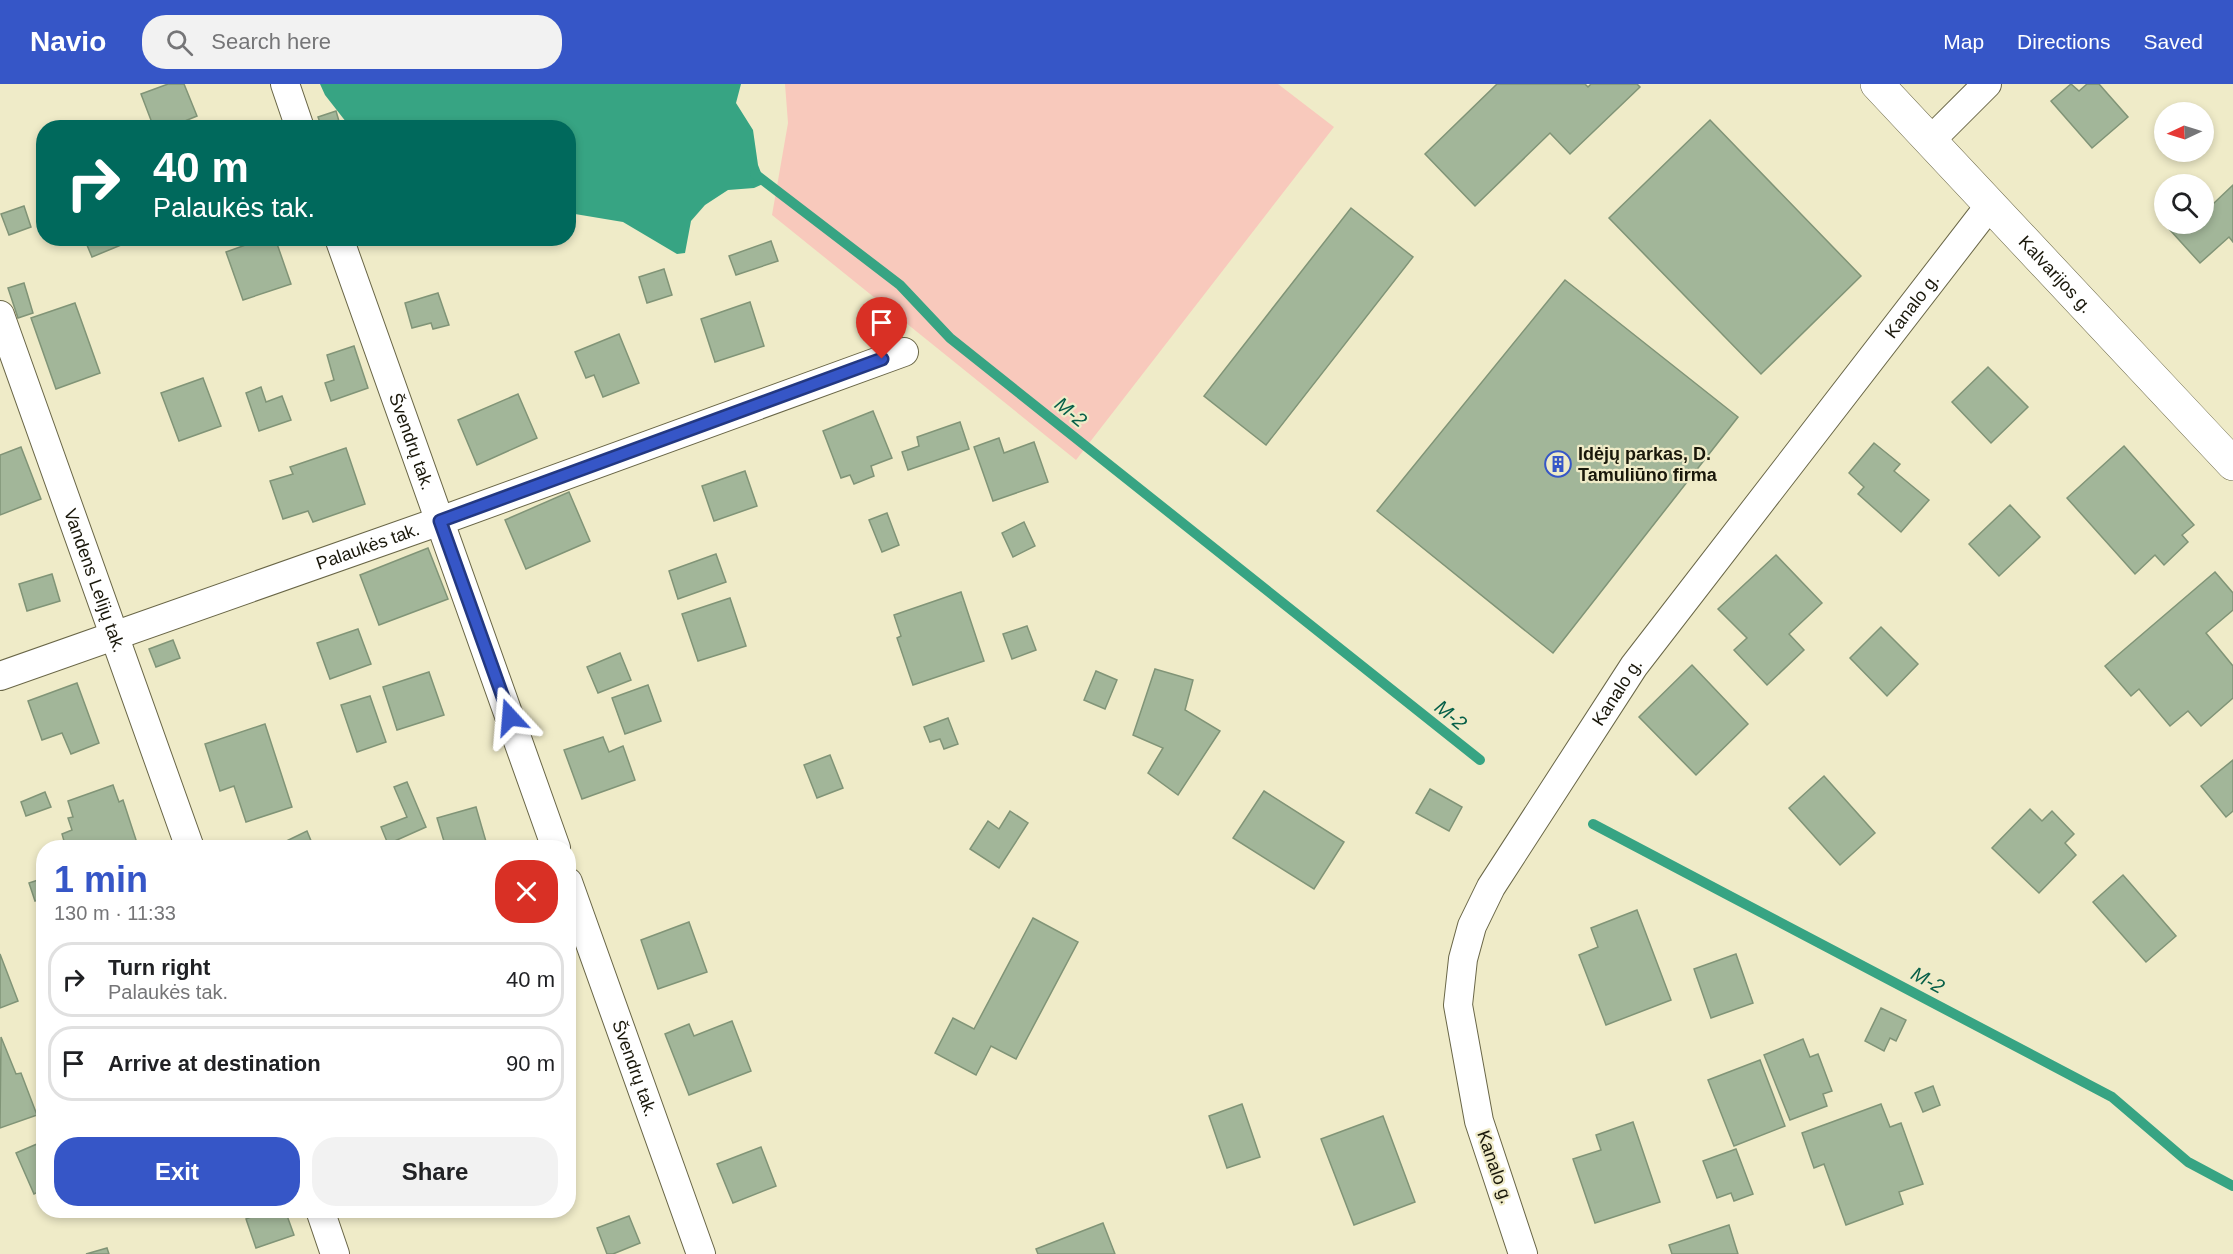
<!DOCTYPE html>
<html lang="en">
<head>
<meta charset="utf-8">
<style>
	:root { --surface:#fff; --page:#f2f2f2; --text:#202124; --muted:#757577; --line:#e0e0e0; --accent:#3656c7 }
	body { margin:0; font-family:Helvetica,sans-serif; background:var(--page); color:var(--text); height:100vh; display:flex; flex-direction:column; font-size:22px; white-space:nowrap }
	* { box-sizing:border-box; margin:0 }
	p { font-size:20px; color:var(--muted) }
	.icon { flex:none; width:33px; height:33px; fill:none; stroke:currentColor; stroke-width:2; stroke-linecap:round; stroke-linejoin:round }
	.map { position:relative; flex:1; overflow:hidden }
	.details { position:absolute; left:36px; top:756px; width:540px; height:378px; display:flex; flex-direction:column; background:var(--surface); border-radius:24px; box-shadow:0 3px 9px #0003 }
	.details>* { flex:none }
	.top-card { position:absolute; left:36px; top:36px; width:540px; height:126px; border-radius:24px; box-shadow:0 3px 9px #0003; background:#00695c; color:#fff; overflow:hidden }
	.needle { width:39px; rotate:266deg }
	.controls { position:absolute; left:2154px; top:18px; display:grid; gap:12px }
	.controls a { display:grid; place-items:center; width:60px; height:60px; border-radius:50%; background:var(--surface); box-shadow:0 3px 9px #0003; font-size:30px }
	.pin { position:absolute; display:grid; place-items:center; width:51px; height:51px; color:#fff; margin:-62px -26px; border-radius:50% 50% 50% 0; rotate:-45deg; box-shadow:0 0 6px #0007 }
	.pin .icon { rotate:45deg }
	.me { position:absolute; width:66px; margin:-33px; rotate:341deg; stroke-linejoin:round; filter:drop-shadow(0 0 4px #0008) }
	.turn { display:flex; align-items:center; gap:21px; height:126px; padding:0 18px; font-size:27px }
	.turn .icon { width:78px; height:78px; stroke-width:2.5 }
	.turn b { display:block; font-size:42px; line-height:51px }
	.round { display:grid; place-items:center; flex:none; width:63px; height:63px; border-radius:24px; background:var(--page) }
	.summary { display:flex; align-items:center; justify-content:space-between; height:102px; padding:0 18px }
	h1 { font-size:36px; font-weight:700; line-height:45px; color:var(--accent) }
	.button { display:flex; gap:12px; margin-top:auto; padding:12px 18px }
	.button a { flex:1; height:69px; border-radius:24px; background:var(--accent); color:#fff; font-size:24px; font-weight:700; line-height:69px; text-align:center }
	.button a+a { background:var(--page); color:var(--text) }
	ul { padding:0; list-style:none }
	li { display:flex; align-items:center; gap:18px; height:75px; margin:0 12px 9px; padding:0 6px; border:3px solid var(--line); border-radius:24px }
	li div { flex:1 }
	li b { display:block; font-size:22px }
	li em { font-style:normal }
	header { display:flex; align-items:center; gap:36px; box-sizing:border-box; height:84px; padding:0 30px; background:var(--accent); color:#fff }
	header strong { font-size:28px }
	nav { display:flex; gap:33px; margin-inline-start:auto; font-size:21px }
	.search { width:420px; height:54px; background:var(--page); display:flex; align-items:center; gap:15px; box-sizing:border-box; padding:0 21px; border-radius:24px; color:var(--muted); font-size:22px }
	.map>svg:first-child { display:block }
	.green { fill:#f8c9bc }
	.water { fill:#37a483 }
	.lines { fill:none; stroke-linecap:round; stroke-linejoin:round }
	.stream { stroke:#37a483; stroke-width:10 }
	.building { fill:#a2b699; stroke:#809477; stroke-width:1.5 }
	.street-casing { stroke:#696647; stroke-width:30 }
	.secondary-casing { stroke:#696647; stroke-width:34 }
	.street { stroke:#fff; stroke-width:28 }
	.secondary { stroke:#fff; stroke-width:33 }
	.route-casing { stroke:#233881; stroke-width:15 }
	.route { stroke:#3656c7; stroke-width:10 }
	.labels { text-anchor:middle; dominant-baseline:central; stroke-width:4.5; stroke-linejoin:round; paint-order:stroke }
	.street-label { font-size:18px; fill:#19170a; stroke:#efebc8 }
	.poi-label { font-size:18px; font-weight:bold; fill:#19170a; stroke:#efebc8; text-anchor:start }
	.water-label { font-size:20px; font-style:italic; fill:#065f48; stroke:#efebc8 }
</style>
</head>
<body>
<header>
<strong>Navio</strong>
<div class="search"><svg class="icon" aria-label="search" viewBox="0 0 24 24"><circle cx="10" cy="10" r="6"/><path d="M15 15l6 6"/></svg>Search here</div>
<nav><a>Map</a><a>Directions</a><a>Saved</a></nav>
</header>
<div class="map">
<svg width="2233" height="1170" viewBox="0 0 2233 1170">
	<rect width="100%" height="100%" fill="#efebc8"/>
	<path class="green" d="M785,0H1278L1334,43L1076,376L772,131L788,39Z"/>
	<path class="water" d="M320,0H741L736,19L753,46L758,81L765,99L754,104L728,106L705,121L691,137L685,169L677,170L623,138L569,129L568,44L350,43L325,11Z"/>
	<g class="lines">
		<g class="stream">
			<path d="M755,90L900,201L950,254L1480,676"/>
			<path d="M1593,740L2112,1013L2188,1078L2233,1102"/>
		</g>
	</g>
	<g class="building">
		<path d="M168,0H184L197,32L168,44H154L141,10Z"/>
		<path d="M1497,0H1585L1588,3L1591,0H1637L1640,3L1570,70L1550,49L1475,122L1425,70Z"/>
		<path d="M2071,0L2079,7L2087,0H2099L2128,33L2092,64L2051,17Z"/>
		<path d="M336,27L341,44H322L318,33Z"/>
		<path d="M1710,36L1861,192L1761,290L1609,134Z"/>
		<path d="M2233,101V158L2229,153L2200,179L2160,135L2164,131V140H2204V111L2213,120Z"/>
		<path d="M24,122L31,143L9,151L1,130Z"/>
		<path d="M1351,124L1413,173L1266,361L1204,312Z"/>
		<path d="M84,154H138L92,173Z"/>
		<path d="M265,154H275L291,200L243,216L226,168Z"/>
		<path d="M771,157L778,177L736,191L729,172Z"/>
		<path d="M664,185L672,211L647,219L639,193Z"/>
		<path d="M1565,196L1738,333L1553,569L1377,427Z"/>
		<path d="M24,199L33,229L18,234L8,204Z"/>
		<path d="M438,209L449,241L433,245L431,239L412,244L405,219Z"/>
		<path d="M750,218L764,262L715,278L701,235Z"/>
		<path d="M75,219L100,289L56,305L31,234Z"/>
		<path d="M619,250L639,299L603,313L594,291L586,294L575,268Z"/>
		<path d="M354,262L368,304L331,317L325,299L334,296L327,271Z"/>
		<path d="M1988,283L2028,323L1991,359L1952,318Z"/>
		<path d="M203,294L221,342L179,357L161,309Z"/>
		<path d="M261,303L266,318L282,312L291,336L259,347L246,309Z"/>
		<path d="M518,310L537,354L477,381L458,336Z"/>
		<path d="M873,327L892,374L871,382L874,392L854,400L850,391L841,394L823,347Z"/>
		<path d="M960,338L969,365L908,386L902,368L919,362L917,353Z"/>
		<path d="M999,354L1004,369L1034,358L1048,398L993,417L974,363Z"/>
		<path d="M1874,359L1900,380L1894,387L1929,416L1901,448L1858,410L1864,403L1849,389Z"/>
		<path d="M2124,362L2194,441L2182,451L2188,458L2164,481L2155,471L2135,490L2067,414Z"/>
		<path d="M21,363L41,415L0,431V371Z"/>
		<path d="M346,364L365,420L313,438L308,427L283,435L270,397L293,390L290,383Z"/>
		<path d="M745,387L757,422L714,437L702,402Z"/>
		<path d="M569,408L590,457L526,485L505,436Z"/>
		<path d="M2010,421L2040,453L1999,492L1969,460Z"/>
		<path d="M887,429L899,461L882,468L869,436Z"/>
		<path d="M1024,438L1035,462L1013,473L1002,449Z"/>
		<path d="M428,464L448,515L379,541L360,491Z"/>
		<path d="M716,470L726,498L678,515L669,487Z"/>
		<path d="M1776,471L1822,519L1789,550L1804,566L1767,601L1734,566L1747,554L1718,525Z"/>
		<path d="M2215,488L2233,509V526L2206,549L2233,582V614L2201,642L2188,627L2170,642L2139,605L2131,612L2105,582Z"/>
		<path d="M52,490L60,517L27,527L19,500Z"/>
		<path d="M961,508L984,577L913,601L897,554L901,552L894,531Z"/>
		<path d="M730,514L746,562L698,577L682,530Z"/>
		<path d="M1027,542L1036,566L1012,575L1003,550Z"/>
		<path d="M1881,543L1918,580L1887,612L1850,574Z"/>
		<path d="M358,545L371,580L330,595L317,559Z"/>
		<path d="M173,556L180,574L156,583L149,565Z"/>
		<path d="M620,569L631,596L598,609L587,583Z"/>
		<path d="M1692,581L1748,640L1696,691L1639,633Z"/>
		<path d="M1155,585L1193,596L1185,626L1220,647L1178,711L1148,689L1163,664L1133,651Z"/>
		<path d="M1096,587L1117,596L1105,625L1084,616Z"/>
		<path d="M429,588L444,631L397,646L383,603Z"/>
		<path d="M77,599L99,659L71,670L62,649L42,656L28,617Z"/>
		<path d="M648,601L661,637L625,650L612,614Z"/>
		<path d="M370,612L386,658L357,668L341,621Z"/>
		<path d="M948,634L958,660L944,665L940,655L930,658L924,643Z"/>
		<path d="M265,640L292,723L246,738L234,702L220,707L205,660Z"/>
		<path d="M603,653L609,668L623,662L635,696L582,715L564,666Z"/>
		<path d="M830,671L843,704L817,714L804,681Z"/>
		<path d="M2233,676V727L2226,733L2201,702Z"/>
		<path d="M1824,692L1875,749L1840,781L1789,724Z"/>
		<path d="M407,698L426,743L388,760L381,743L407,733L394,703Z"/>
		<path d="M113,701L119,718L123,716L138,762L66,764L62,750L72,746L68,734L73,733L68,717Z"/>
		<path d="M1430,705L1462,723L1449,747L1416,729Z"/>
		<path d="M1264,707L1344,758L1314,805L1233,754Z"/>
		<path d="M45,708L51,723L26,732L21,718Z"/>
		<path d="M476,723L487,761L479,764H446L437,734Z"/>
		<path d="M2030,725L2042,737L2052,727L2074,750L2065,759L2076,771L2039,809L1992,764Z"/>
		<path d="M1010,727L1028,739L999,784L970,765L988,737L999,745Z"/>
		<path d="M307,747L314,764H272Z"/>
		<path d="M2123,791L2176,852L2146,878L2093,818Z"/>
		<path d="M44,794V814L35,817L29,799Z"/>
		<path d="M1637,826L1671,916L1606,941L1579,871L1598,863L1591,844Z"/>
		<path d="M1033,834L1078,858L1016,975L991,962L976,991L935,969L953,934L974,945Z"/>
		<path d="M689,838L707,888L658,905L641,856Z"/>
		<path d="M0,870L18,917L0,924Z"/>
		<path d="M1736,870L1753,919L1711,934L1694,885Z"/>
		<path d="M1881,924L1906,936L1896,957L1890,954L1884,967L1865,957Z"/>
		<path d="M732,937L751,987L689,1011L665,950L689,940L694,952Z"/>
		<path d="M1,953L16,990L21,989L37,1031L0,1044Z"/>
		<path d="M1803,955L1810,973L1818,970L1832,1007L1823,1010L1827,1022L1790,1036L1764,971Z"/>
		<path d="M1760,976L1785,1042L1734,1062L1708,996Z"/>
		<path d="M1933,1002L1940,1021L1923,1028L1915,1009Z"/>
		<path d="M1242,1020L1260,1073L1227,1084L1209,1032Z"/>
		<path d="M1881,1020L1890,1043L1901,1039L1923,1100L1899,1108L1903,1120L1846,1141L1824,1080L1814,1084L1802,1049Z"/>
		<path d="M1383,1032L1415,1118L1354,1141L1321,1055Z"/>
		<path d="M1633,1038L1660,1118L1595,1139L1573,1075L1601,1066L1596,1051Z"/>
		<path d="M44,1057V1105L34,1110L16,1069Z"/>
		<path d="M761,1063L776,1102L733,1119L717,1080Z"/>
		<path d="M1736,1065L1753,1110L1734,1117L1731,1109L1717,1114L1703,1077Z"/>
		<path d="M268,1126H285L294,1151L256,1164L246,1135Z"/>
		<path d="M629,1132L640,1159L613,1170H607L597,1144Z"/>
		<path d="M1103,1139L1115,1170H1038L1036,1165Z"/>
		<path d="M1729,1141L1738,1170H1672L1669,1161Z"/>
		<path d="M107,1164L109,1170H86Z"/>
	</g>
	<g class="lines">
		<g class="street-casing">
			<g id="street">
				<path d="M285,0L300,44"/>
				<path d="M1931,56L1987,0"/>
				<path id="s1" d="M339,154L556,764"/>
				<path id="s2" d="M0,231L190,764"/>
				<path id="s3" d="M0,592L440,437L904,268"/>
				<path id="s4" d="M568,798L701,1170"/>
				<path d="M320,1126L335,1170"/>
				<path id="s5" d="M1523,1170L1479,1037L1458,921L1463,875L1472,842L1491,803L1634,582L1990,121"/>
			</g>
		</g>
		<g class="secondary-casing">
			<g id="secondary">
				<path id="s6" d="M1877,0L2233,380"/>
			</g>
		</g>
		<use href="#street" class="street"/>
		<use href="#secondary" class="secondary"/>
	</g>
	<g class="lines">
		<g class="route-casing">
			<path id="route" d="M510,633L440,437L882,275"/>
		</g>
		<use href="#route" class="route"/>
	</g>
	<defs>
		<g id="building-ring" transform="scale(1.35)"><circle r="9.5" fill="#efebc8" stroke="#3656c7" stroke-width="1.5"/><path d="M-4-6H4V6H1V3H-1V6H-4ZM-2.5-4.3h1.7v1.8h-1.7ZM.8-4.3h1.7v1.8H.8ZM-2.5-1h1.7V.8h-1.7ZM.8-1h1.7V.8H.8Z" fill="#3656c7"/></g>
	</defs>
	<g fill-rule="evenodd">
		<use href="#building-ring" x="1558" y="380"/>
	</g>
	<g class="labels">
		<g class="street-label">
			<text stroke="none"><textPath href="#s6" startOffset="261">Kalvarijos g.</textPath></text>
			<text stroke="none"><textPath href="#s5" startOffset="1100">Kanalo g.</textPath></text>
			<text stroke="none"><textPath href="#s1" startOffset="216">Švendrų tak.</textPath></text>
			<text stroke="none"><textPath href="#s3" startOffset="390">Palaukės tak.</textPath></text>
			<text stroke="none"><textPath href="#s2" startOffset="282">Vandens Lelijų tak.</textPath></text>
			<text stroke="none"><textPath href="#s5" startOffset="614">Kanalo g.</textPath></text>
			<text stroke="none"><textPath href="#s4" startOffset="198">Švendrų tak.</textPath></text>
			<text transform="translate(1495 1083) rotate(71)">Kanalo g.</text>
		</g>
		<g class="poi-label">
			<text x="1578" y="370">Idėjų parkas, D.<tspan x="1578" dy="21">Tamuliūno firma</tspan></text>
		</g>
		<g class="water-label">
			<text transform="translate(1071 328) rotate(39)">M-2</text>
			<text transform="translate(1451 631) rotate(39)">M-2</text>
			<text transform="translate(1928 896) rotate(28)">M-2</text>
		</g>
	</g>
</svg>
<div class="controls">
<a><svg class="needle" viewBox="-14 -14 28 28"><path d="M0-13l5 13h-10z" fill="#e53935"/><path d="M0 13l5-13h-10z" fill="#757577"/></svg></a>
<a><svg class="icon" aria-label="search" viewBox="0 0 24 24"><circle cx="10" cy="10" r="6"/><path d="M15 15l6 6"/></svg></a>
</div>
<div class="pin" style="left:882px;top:275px;background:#d93025"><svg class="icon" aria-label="arrive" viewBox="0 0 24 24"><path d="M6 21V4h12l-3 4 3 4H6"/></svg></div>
<svg class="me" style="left:510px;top:633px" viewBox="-20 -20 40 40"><path d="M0-17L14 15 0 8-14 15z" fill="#3656c7" stroke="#fff" stroke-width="4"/></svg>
<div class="top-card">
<div class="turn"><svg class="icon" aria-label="right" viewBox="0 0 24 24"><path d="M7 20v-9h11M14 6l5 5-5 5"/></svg><div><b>40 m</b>Palaukės tak.</div></div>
</div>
<section class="details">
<div class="summary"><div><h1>1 min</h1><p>130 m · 11:33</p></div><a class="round" style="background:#d93025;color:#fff"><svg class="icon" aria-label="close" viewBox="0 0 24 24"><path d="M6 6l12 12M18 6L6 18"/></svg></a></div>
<ul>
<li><svg class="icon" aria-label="right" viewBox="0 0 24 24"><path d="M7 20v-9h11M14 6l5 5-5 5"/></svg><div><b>Turn right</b><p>Palaukės tak.</p></div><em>40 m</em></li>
<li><svg class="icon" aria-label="arrive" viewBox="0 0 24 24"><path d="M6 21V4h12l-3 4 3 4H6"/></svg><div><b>Arrive at destination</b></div><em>90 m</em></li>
</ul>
<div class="button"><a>Exit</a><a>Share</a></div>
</section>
</div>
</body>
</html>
